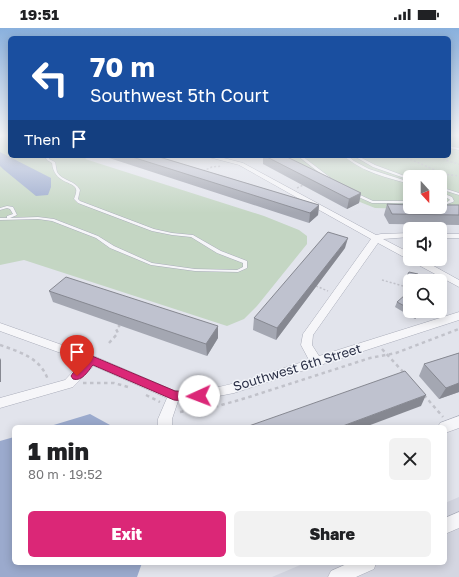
<!DOCTYPE html>
<html lang="en">
<head>
<meta charset="utf-8">
<style>
	:root { --surface:#fff; --page:#f2f2f2; --text:#202124; --muted:#757577; --accent:#db2777 }
	body { margin:0; font-family:"Golos Text",sans-serif; background:var(--page); color:var(--text); height:100vh; display:flex; flex-direction:column; font-size:15px; white-space:nowrap }
	* { box-sizing:border-box; margin:0 }
	p { font-size:13px; color:var(--muted) }
	.icon { flex:none; width:22px; height:22px; fill:none; stroke:currentColor; stroke-width:2; stroke-linecap:round; stroke-linejoin:round }
	.map { position:relative; flex:1; overflow:hidden }
	.side { position:absolute; left:12px; top:397px; width:435px; height:140px; display:flex; flex-direction:column; background:var(--surface); border-radius:6px; box-shadow:0 2px 10px #0003 }
	.side>* { flex:none }
	.hud { position:absolute; left:8px; top:8px; width:443px; height:122px; border-radius:6px; box-shadow:0 2px 10px #0003; background:#1a4fa0; color:#fff; overflow:hidden }
	.needle { width:26px; rotate:159deg }
	.controls { position:absolute; left:403px; top:142px; display:grid; gap:8px }
	.controls a { display:grid; place-items:center; width:44px; height:44px; border-radius:6px; background:var(--surface); box-shadow:0 2px 10px #0003; font-size:20px }
	.pin { position:absolute; display:grid; place-items:center; width:34px; height:34px; color:#fff; margin:-41px -17px; border-radius:50% 50% 50% 0; rotate:-45deg; box-shadow:0 0 4px #0007 }
	.pin .icon { rotate:45deg }
	.me { position:absolute; width:44px; margin:-22px; rotate:268deg; stroke-linejoin:round; filter:drop-shadow(0 0 3px #0008) }
	.turn { display:flex; align-items:center; gap:14px; height:84px; padding:0 16px; font-size:18px }
	.turn .icon { width:52px; height:52px; stroke-width:2.5 }
	.turn b { display:block; font-size:28px; line-height:34px }
	.then { display:flex; align-items:center; height:38px; padding:0 16px; background:#0003; gap:8px; font-size:15px }
	.round { display:grid; place-items:center; flex:none; width:42px; height:42px; border-radius:6px; background:var(--page) }
	.head { display:flex; align-items:center; justify-content:space-between; height:68px; padding:0 16px }
	h1 { font-size:24px; font-weight:800; line-height:30px }
	.primary-button { display:flex; gap:8px; margin-top:auto; padding:8px 16px }
	.primary-button a { flex:1; height:46px; border-radius:6px; background:var(--accent); color:#fff; font-size:16px; font-weight:800; line-height:46px; text-align:center }
	.primary-button a+a { background:var(--page); color:var(--text) }
	.status { display:flex; justify-content:space-between; align-items:center; height:28px; padding:0 20px; background:var(--surface); direction:ltr }
	.status svg { height:11px; fill:currentColor }
	.map>svg:first-child { display:block }
	.built { fill:#d4d6e1 }
	.green { fill:#c4d6c3; fill-rule:evenodd }
	.water { fill:#9baacd }
	.lines { fill:none; stroke-linecap:round; stroke-linejoin:round }
	.lane-casing { stroke:#aaadba; stroke-width:1 }
	.street-casing { stroke:#aaadba; stroke-width:1 }
	.path-far1 { stroke:#c1c2ca; stroke-width:1.5; stroke-dasharray:2 2; stroke-linecap:butt }
	.path { stroke:#c1c2ca; stroke-width:2.5; stroke-dasharray:3.5 3.5; stroke-linecap:butt }
	.lane { fill:#f6f6f9; fill-rule:evenodd }
	.street { fill:#f6f6f9; fill-rule:evenodd }
	.wall { fill:#a4a7b2 }
	.shaded-wall { fill:#868891 }
	.building { fill:#bfc2cf; stroke:#868891 }
	.route { fill:#db2777; stroke:#8e194d }
	.labels { text-anchor:middle; dominant-baseline:central; stroke-width:3; stroke-linejoin:round; paint-order:stroke }
	.street-label { font-size:13px; fill:#292e45; stroke:#f2f4f9 }
</style>
</head>
<body>
<div class="status"><b>19:51</b><svg viewBox="0 0 49 12"><path d="M0 12V9h3v3zM5 12V6h3v6zM10 12V3h3v9zM15 12V0h3v12zM26 1h20v11H26zM47 4h2v5h-2z"/></svg></div>
<div class="map">
<svg width="459" height="549" viewBox="0 0 459 549">
	<rect width="100%" height="100%" fill="#e2e4ec"/>
	<path class="built" d="M459,469V549H272L305,535H445V475Z"/>
	<g class="green">
		<path d="M0,108H10V128H90L85,131L264,188L299,202L307,208V216L257,278L244,291L227,298L24,232L0,237Z"/>
		<path d="M449,108H459V182L375,180L360,174L296,133L284,128H449ZM410,149H440V179H410Z"/>
	</g>
	<g class="water">
		<path d="M0,124L51,150V159L48,167L36,168L3,141L0,138Z"/>
		<path d="M90,386L110,397V399H47Z"/>
		<path d="M14,409V535H142L137,549H0V413Z"/>
	</g>
	<g class="lines">
		<g class="lane-casing">
			<g id="lane">
				<path d="M0,108H4L0,110Z"/>
				<path d="M449,118L459,120V122L449,120Z"/>
				<path d="M45,128H49V131L55,134C56,137 56,141 57,144C62,153 75,152 80,162L78,171L80,173L154,201L172,205L193,207L221,223L247,233V240L238,244L195,243L151,237L110,220L96,210L52,193L38,191L0,192V190H7V188L13,186L10,181L7,180L0,182V180L7,178L13,179L17,187L10,190L38,189L54,191L98,208L114,218L152,235L195,241L237,242L243,239V235L217,225L191,209L172,207L152,203L78,175L74,171C75,168 77,164 76,161C74,153 54,156 52,135L47,132Z"/>
				<path d="M298,128H302L332,151V153H330Z"/>
				<path d="M344,128H348L354,133L369,141L410,154V156C388,150 362,144 344,128Z"/>
				<path d="M354,128H358L375,137L410,150V152L373,139Z"/>
				<path d="M440,159L459,165V167L440,161Z"/>
				<path d="M440,164L452,169L454,173L453,174L447,176H440V174H447L450,172L449,171L440,166Z"/>
				<path d="M354,165H356L373,173H410V175H372L354,167Z"/>
			</g>
		</g>
		<g class="street-casing">
			<g id="street">
				<path d="M205,128H216L243,135L376,207L381,206L410,205V209L383,211L410,225V231H421L459,252V259L378,215L313,307L312,317L319,328L459,284V292L234,365L188,374L178,373L172,391V399H158V391L167,370L94,338L73,359L0,380V370L65,352L83,333L0,303V295L96,329L175,363C216,366 269,344 309,332L301,317L303,306L371,211L239,137Z"/>
				<rect x="440" y="206" width="19" height="4"/>
				<path d="M459,388V400L445,405V399H438L440,395Z"/>
				<path d="M459,484V500L445,506V490Z"/>
				<path d="M349,535H376L374,541L356,549H328L331,543Z"/>
			</g>
		</g>
		<g class="path-far1">
			<path d="M403,128L444,146L459,148"/>
			<path d="M440,128L448,133L459,136"/>
			<path d="M203,143L212,139L222,138"/>
			<path d="M297,160L303,157"/>
			<path d="M382,252L410,260"/>
			<path d="M316,258L328,263"/>
			<path d="M405,268L410,259"/>
		</g>
		<g class="path">
			<path d="M431,283L434,287"/>
			<path d="M109,315L118,305L116,301L120,297"/>
			<path d="M0,317C20,324 41,330 48,352"/>
			<path d="M382,321L405,346"/>
			<path d="M83,355H114L128,359"/>
			<path d="M146,367L160,374"/>
			<path d="M424,367L443,389"/>
			<path d="M180,384L218,378L246,370L370,330L396,325L459,301"/>
		</g>
		<use href="#lane" class="lane"/>
		<use href="#street" class="street"/>
	</g>
	<g class="wall">
		<path d="M103,128H156L319,177L318,187L309,195Z"/>
		<path d="M263,128H285L361,165L359,175L347,181L263,136Z"/>
		<path d="M387,176L459,177V197L389,196L384,187Z"/>
		<path d="M345,220L276,312L253,302L254,290Z"/>
		<path d="M416,249L414,253H410V258L403,255L404,253Z"/>
		<path d="M49,263L218,310L207,328L53,274Z"/>
		<path d="M410,269V283H424L415,291L395,279L397,274Z"/>
		<path d="M459,325V364L439,371L419,348L424,336Z"/>
	</g>
	<g class="shaded-wall">
		<path d="M361,165L359,175L347,181L349,171Z"/>
		<path d="M319,177L318,187L309,195L310,185Z"/>
		<path d="M348,210L345,220L276,312L277,300Z"/>
		<path d="M420,283H424L415,291L418,285Z"/>
		<path d="M218,298V310L207,328L206,316Z"/>
		<path d="M0,330L1,332V354H0Z"/>
		<path d="M459,355V364L439,371L446,360Z"/>
		<path d="M426,367L421,378L365,399H340Z"/>
	</g>
	<g class="building">
		<path d="M129,128H156L319,177L310,185Z"/>
		<path d="M265,128H285L361,165L349,171Z"/>
		<path d="M387,176L410,177V179H440V177H459V187L392,186Z"/>
		<path d="M328,204L348,210L277,300L254,290Z"/>
		<path d="M409,244L418,246L414,253H410V254L404,253Z"/>
		<path d="M66,249L218,298L206,316L49,263Z"/>
		<path d="M405,267L410,269V281L397,274Z"/>
		<path d="M414,283H420L418,285Z"/>
		<path d="M459,325V355L446,360L424,336Z"/>
		<path d="M405,343L426,367L340,399H246Z"/>
	</g>
	<linearGradient id="sky" x2="0" y2="1"><stop stop-color="#89b0dd"/><stop offset="0.58" stop-color="#f2f3f6"/><stop offset="1" stop-color="#f2f3f6" stop-opacity="0"/></linearGradient>
	<rect width="459" height="185" fill="url(#sky)"/>
	<path class="route" d="M92,328L175,363C183,364 196,362 203,364L204,368L203,371C193,374 184,373 174,372L93,337C88,343 82,354 73,351L71,348L73,345L88,329Z"/>
	<g class="labels">
		<g class="street-label">
			<text transform="translate(297 339) rotate(-17)">Southwest 6th Street</text>
		</g>
	</g>
</svg>
<div class="controls">
<a><svg class="needle" viewBox="-14 -14 28 28"><path d="M0-13l5 13h-10z" fill="#e53935"/><path d="M0 13l5-13h-10z" fill="#757577"/></svg></a>
<a><svg class="icon" aria-label="sound" viewBox="0 0 24 24"><path d="M4 9h4l5-4v14l-5-4H4zM17 9q2 3 0 6"/></svg></a>
<a><svg class="icon" aria-label="search" viewBox="0 0 24 24"><circle cx="10" cy="10" r="6"/><path d="M15 15l6 6"/></svg></a>
</div>
<div class="pin" style="left:77px;top:348px;background:#d93025"><svg class="icon" aria-label="arrive" viewBox="0 0 24 24"><path d="M6 21V4h12l-3 4 3 4H6"/></svg></div>
<svg class="me" style="left:199px;top:368px" viewBox="-20 -20 40 40"><circle r="19" fill="#fff"/><path d="M0-13L10 11 0 6-10 11z" fill="#db2777"/></svg>
<div class="hud">
<div class="turn"><svg class="icon" aria-label="left" viewBox="0 0 24 24"><path d="M17 20v-9H6M10 6l-5 5 5 5"/></svg><div><b>70 m</b>Southwest 5th Court</div></div>
<div class="then">Then<svg class="icon" aria-label="arrive" viewBox="0 0 24 24"><path d="M6 21V4h12l-3 4 3 4H6"/></svg></div>
</div>
<section class="side">
<div class="head"><div><h1>1 min</h1><p>80 m · 19:52</p></div><a class="round"><svg class="icon" aria-label="close" viewBox="0 0 24 24"><path d="M6 6l12 12M18 6L6 18"/></svg></a></div>
<div class="primary-button"><a>Exit</a><a>Share</a></div>
</section>
</div>
</body>
</html>
